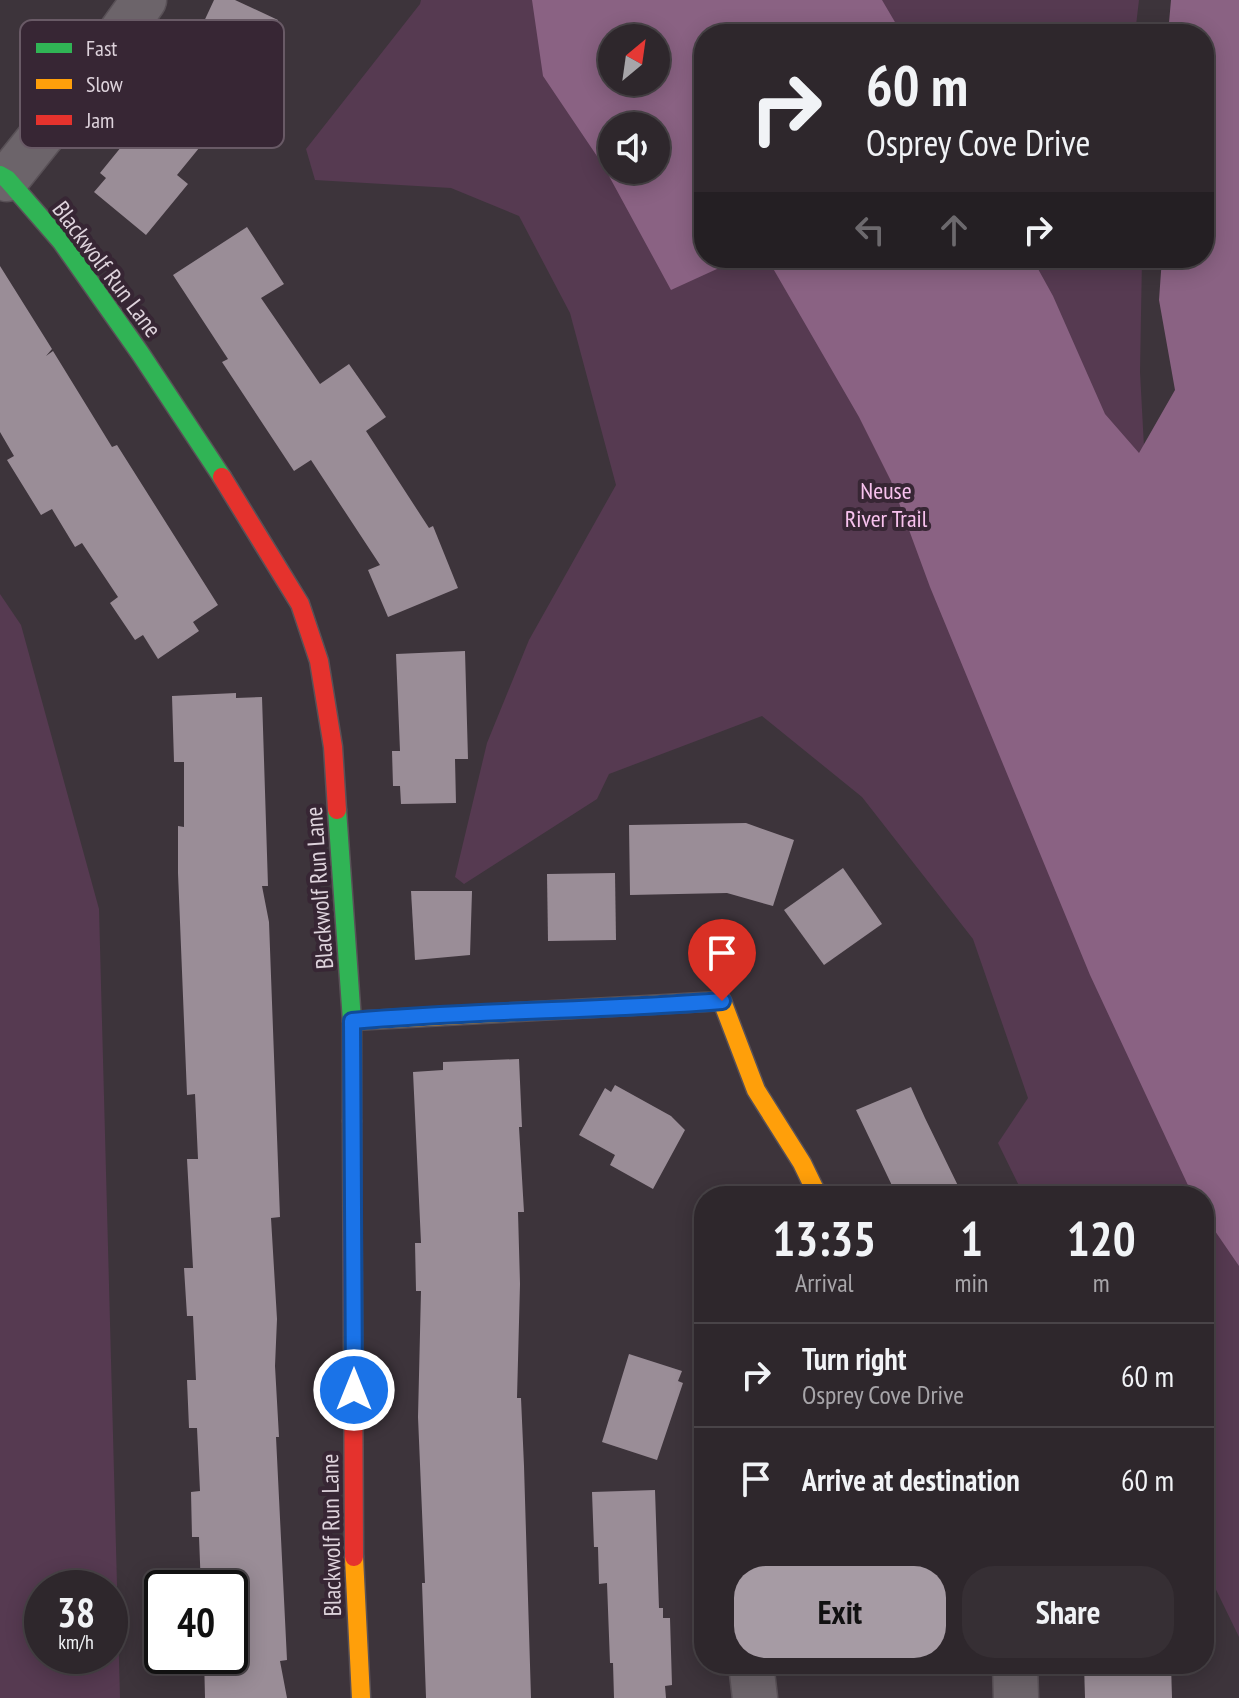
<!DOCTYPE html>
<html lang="en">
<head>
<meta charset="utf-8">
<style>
	:root { --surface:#2e272c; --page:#362f34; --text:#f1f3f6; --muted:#a7a5a9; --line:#494448; --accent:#a69ba4 }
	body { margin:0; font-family:"PT Sans Narrow",sans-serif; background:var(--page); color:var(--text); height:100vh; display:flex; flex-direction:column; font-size:30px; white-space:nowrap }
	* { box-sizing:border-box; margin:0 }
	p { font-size:26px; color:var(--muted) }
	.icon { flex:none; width:44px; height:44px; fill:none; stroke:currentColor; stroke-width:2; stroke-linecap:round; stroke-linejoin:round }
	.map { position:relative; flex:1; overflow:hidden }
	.drawer { position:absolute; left:694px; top:1186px; width:520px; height:488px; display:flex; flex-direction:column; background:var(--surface); border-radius:32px; box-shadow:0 4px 20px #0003,0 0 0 2px var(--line) }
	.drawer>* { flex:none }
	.banner { position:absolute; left:694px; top:24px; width:520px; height:244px; border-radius:32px; box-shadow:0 4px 20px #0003,0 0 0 2px var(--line); background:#2e272c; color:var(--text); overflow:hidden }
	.needle { width:52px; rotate:29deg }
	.fabs { position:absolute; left:598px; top:24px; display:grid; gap:16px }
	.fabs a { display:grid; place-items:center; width:72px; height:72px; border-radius:50%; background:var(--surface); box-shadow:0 4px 20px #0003,0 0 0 2px var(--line); font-size:40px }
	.speed { position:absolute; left:24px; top:1570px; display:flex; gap:16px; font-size:40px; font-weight:700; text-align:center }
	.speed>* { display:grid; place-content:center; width:104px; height:104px; border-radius:50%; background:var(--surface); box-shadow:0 4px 20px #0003,0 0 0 2px var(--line); line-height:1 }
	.speed small { font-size:20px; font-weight:400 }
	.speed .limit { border:4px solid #111; border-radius:12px; background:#fff; color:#111 }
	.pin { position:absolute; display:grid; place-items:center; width:68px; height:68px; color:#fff; margin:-82px -34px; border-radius:50% 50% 50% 0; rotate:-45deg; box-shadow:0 0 8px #0007 }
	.pin .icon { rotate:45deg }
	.me { position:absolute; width:88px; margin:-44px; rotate:0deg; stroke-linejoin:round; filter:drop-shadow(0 0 6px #0008) }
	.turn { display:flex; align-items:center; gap:28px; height:168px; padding:0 40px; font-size:36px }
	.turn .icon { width:104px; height:104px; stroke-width:2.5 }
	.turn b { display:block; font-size:56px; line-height:68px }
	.lanes { display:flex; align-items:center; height:76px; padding:0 40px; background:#0003; justify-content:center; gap:40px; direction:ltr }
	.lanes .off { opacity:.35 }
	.eta { display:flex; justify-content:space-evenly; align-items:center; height:136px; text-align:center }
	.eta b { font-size:48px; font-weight:700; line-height:56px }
	.action { display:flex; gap:16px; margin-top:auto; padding:16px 40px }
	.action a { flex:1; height:92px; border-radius:32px; background:var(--accent); color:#111; font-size:32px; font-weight:700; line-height:92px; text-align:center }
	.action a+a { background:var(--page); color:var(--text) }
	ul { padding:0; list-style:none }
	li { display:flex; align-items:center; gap:24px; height:104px; padding:0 40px; border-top:2px solid var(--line) }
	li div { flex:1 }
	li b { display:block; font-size:30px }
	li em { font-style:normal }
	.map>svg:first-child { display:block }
	.green { fill:#563a51; fill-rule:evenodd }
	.water { fill:#8a6283; fill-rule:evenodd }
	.building { fill:#9a8d97 }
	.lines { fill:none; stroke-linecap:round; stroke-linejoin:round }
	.street-casing { stroke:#595157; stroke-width:47 }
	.fast-casing { stroke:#595157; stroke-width:21 }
	.slow-casing { stroke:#595157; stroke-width:21 }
	.jam-casing { stroke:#595157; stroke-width:21 }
	.street { stroke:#6c646a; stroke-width:44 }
	.fast { stroke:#30b455; stroke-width:18 }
	.slow { stroke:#ff9f0a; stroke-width:18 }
	.jam { stroke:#e5322d; stroke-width:18 }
	.route-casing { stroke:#114b97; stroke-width:20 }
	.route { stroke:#1a73e8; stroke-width:14 }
	.labels { text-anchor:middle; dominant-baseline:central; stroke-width:8; stroke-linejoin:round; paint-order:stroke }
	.street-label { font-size:24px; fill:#ded3dc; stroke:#372634 }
	.park-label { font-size:24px; fill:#f8c2ee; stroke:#372634 }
	.key { fill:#372634; stroke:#695a66; stroke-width:2 }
	.key-label { font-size:22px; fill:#ded3dc }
</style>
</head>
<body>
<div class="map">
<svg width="1239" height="1698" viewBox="0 0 1239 1698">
	<rect width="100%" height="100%" fill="#3d343b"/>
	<g class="green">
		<path d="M421,0H1139L1135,34H704V258H1142L1140,372L1144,447L1239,783V1637L1204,1565V1196H1024L998,1143L1028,1098L973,939L862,797L762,716L609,774L597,799L464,884L455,877L487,743L529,640L616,485L570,313L519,216L451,188L315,180L306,149L420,4ZM612,38H656V82H612ZM612,126H656V170H612Z"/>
		<path d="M0,594L21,625L99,909L120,1698H0ZM42,1588H110V1656H42Z"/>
	</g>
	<g class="water">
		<path d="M532,0H882L902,34H704V258H741L671,290L603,165L543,76ZM612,38H656V82H612ZM612,126H656V170H612Z"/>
		<path d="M1171,0H1239V1266L1204,1215V1196H1193L1090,975L930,587L891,481L859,417L767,258H1032L1053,296L1105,414L1139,453L1175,390L1159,300L1162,258H1204V34H1168Z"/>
	</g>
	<g class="building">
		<path d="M214,0H235L278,20L240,98L177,175L188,184L146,235L94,192L106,178L100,173L143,120L139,116L187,58Z"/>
		<path d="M247,227L284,284L261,298L320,384L349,364L386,417L366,431L429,528L433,526L458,588L388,617L368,570L380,565L311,460L294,471L222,362L228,359L173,275Z"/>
		<path d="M0,266L52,349L46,356L53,351L112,447L117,445L218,605L193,622L199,631L158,659L143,635L135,640L110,603L118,597L82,543L75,547L52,509L41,515L7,460L14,456L0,432Z"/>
		<path d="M465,651L468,759H455L456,803L401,804L400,786H393L392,751H400L396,654Z"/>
		<path d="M236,693V698L262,697L268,886H262L269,922L280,1217L271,1218L277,1319L275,1366L279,1437H276L287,1660L280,1661L287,1698H205L204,1656H230V1588H201L199,1537H192L191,1492L200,1491L197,1428H189L187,1380H196L193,1316H187L184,1268H193L187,1159H198L195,1094L187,1095L178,873V826L184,827V762H174L172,696Z"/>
		<path d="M746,823L794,840L773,906L727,893L630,895L629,825Z"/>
		<path d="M843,868L882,924L824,965L784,910Z"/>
		<path d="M615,873L616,940L548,941L547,874Z"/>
		<path d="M411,891H472L470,955L415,960Z"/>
		<path d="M519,1059L522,1127H519L524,1212H518L520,1284L517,1398H521L524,1466L531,1698H426L422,1583H425L418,1417L421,1291H416L415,1243H421L413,1072L443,1070V1062Z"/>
		<path d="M615,1085L671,1116L685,1130L653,1189L610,1165L615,1155L579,1135L605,1088L611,1092Z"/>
		<path d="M911,1087L925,1118L963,1196H897L856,1110Z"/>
		<path d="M629,1354L682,1371L678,1381L683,1383L657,1460L602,1442Z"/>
		<path d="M655,1490L659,1608H663V1618H670L672,1685L665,1686L666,1698H614L613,1663H610L607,1583L599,1584L598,1547H594L592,1492Z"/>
		<path d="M1084,1664H1171L1172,1698H1085Z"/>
	</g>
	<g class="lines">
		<g class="street-casing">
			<g id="street">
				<path d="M7,179L94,70L144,0"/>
				<path d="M751,1664L755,1698"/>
				<path d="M1015,1664L1016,1698"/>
			</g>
		</g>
		<g class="fast-casing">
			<g id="fast">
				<path d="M0,175L7,179L61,241L140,353L222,477"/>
				<path d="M337,810L352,1021V1121"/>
			</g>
		</g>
		<g class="slow-casing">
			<g id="slow">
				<path d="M352,1021L722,1001L756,1090L802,1163L818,1196"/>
				<path d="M354,1557L361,1698"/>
			</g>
		</g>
		<g class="jam-casing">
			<g id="jam">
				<path d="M222,477L300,604L319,661L333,747L337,810"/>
				<path d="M352,1121L354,1557"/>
			</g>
		</g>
		<use href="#street" class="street"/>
		<use href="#fast" class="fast"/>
		<use href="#slow" class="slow"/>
		<use href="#jam" class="jam"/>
	</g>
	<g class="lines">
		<g class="route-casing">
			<path id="route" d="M354,1390L352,1021C475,1010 599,1011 722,1001"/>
		</g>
		<use href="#route" class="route"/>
	</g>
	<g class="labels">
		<g class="street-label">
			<text transform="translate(107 269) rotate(53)">Blackwolf Run Lane</text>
			<text transform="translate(319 888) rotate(-94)">Blackwolf Run Lane</text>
			<text transform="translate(331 1535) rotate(-91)">Blackwolf Run Lane</text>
		</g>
		<g class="park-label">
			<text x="886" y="490">Neuse<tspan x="886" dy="28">River Trail</tspan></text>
		</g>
	</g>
	<rect x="20" y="20" width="264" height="128" rx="12" class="key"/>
	<rect x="36" y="43" width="36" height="10" fill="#30b455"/>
	<rect x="36" y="79" width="36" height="10" fill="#ff9f0a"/>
	<rect x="36" y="115" width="36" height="10" fill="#e5322d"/>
	<g class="key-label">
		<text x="86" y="56">Fast</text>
		<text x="86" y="92">Slow</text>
		<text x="86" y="128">Jam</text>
	</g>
</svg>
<div class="fabs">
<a><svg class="needle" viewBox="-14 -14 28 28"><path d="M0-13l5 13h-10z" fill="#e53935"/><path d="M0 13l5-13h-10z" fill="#a7a5a9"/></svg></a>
<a><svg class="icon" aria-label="sound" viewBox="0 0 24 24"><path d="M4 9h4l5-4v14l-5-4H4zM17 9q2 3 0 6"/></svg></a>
</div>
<div class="speed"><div>38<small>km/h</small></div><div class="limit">40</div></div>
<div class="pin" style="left:722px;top:1001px;background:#d93025"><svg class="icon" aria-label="arrive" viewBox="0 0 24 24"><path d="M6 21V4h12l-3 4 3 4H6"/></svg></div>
<svg class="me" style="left:354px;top:1390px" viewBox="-20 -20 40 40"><circle r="17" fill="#1a73e8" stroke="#fff" stroke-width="3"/><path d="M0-11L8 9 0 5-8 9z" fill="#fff"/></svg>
<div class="banner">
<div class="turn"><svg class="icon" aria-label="right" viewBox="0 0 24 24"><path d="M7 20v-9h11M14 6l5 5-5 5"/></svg><div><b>60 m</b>Osprey Cove Drive</div></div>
<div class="lanes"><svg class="icon off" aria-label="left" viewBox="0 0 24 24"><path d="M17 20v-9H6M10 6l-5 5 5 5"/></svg><svg class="icon off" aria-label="ahead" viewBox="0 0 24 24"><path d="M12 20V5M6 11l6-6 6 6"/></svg><svg class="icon" aria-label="right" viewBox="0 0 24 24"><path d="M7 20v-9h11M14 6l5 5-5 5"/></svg></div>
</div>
<section class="drawer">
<div class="eta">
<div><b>13:35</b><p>Arrival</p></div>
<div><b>1</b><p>min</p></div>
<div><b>120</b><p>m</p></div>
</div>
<ul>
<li><svg class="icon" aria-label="right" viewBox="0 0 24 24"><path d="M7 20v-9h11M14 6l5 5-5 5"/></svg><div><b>Turn right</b><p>Osprey Cove Drive</p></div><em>60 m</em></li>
<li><svg class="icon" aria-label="arrive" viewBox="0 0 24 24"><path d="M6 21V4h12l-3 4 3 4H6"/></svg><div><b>Arrive at destination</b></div><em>60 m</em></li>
</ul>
<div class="action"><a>Exit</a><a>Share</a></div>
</section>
</div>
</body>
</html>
